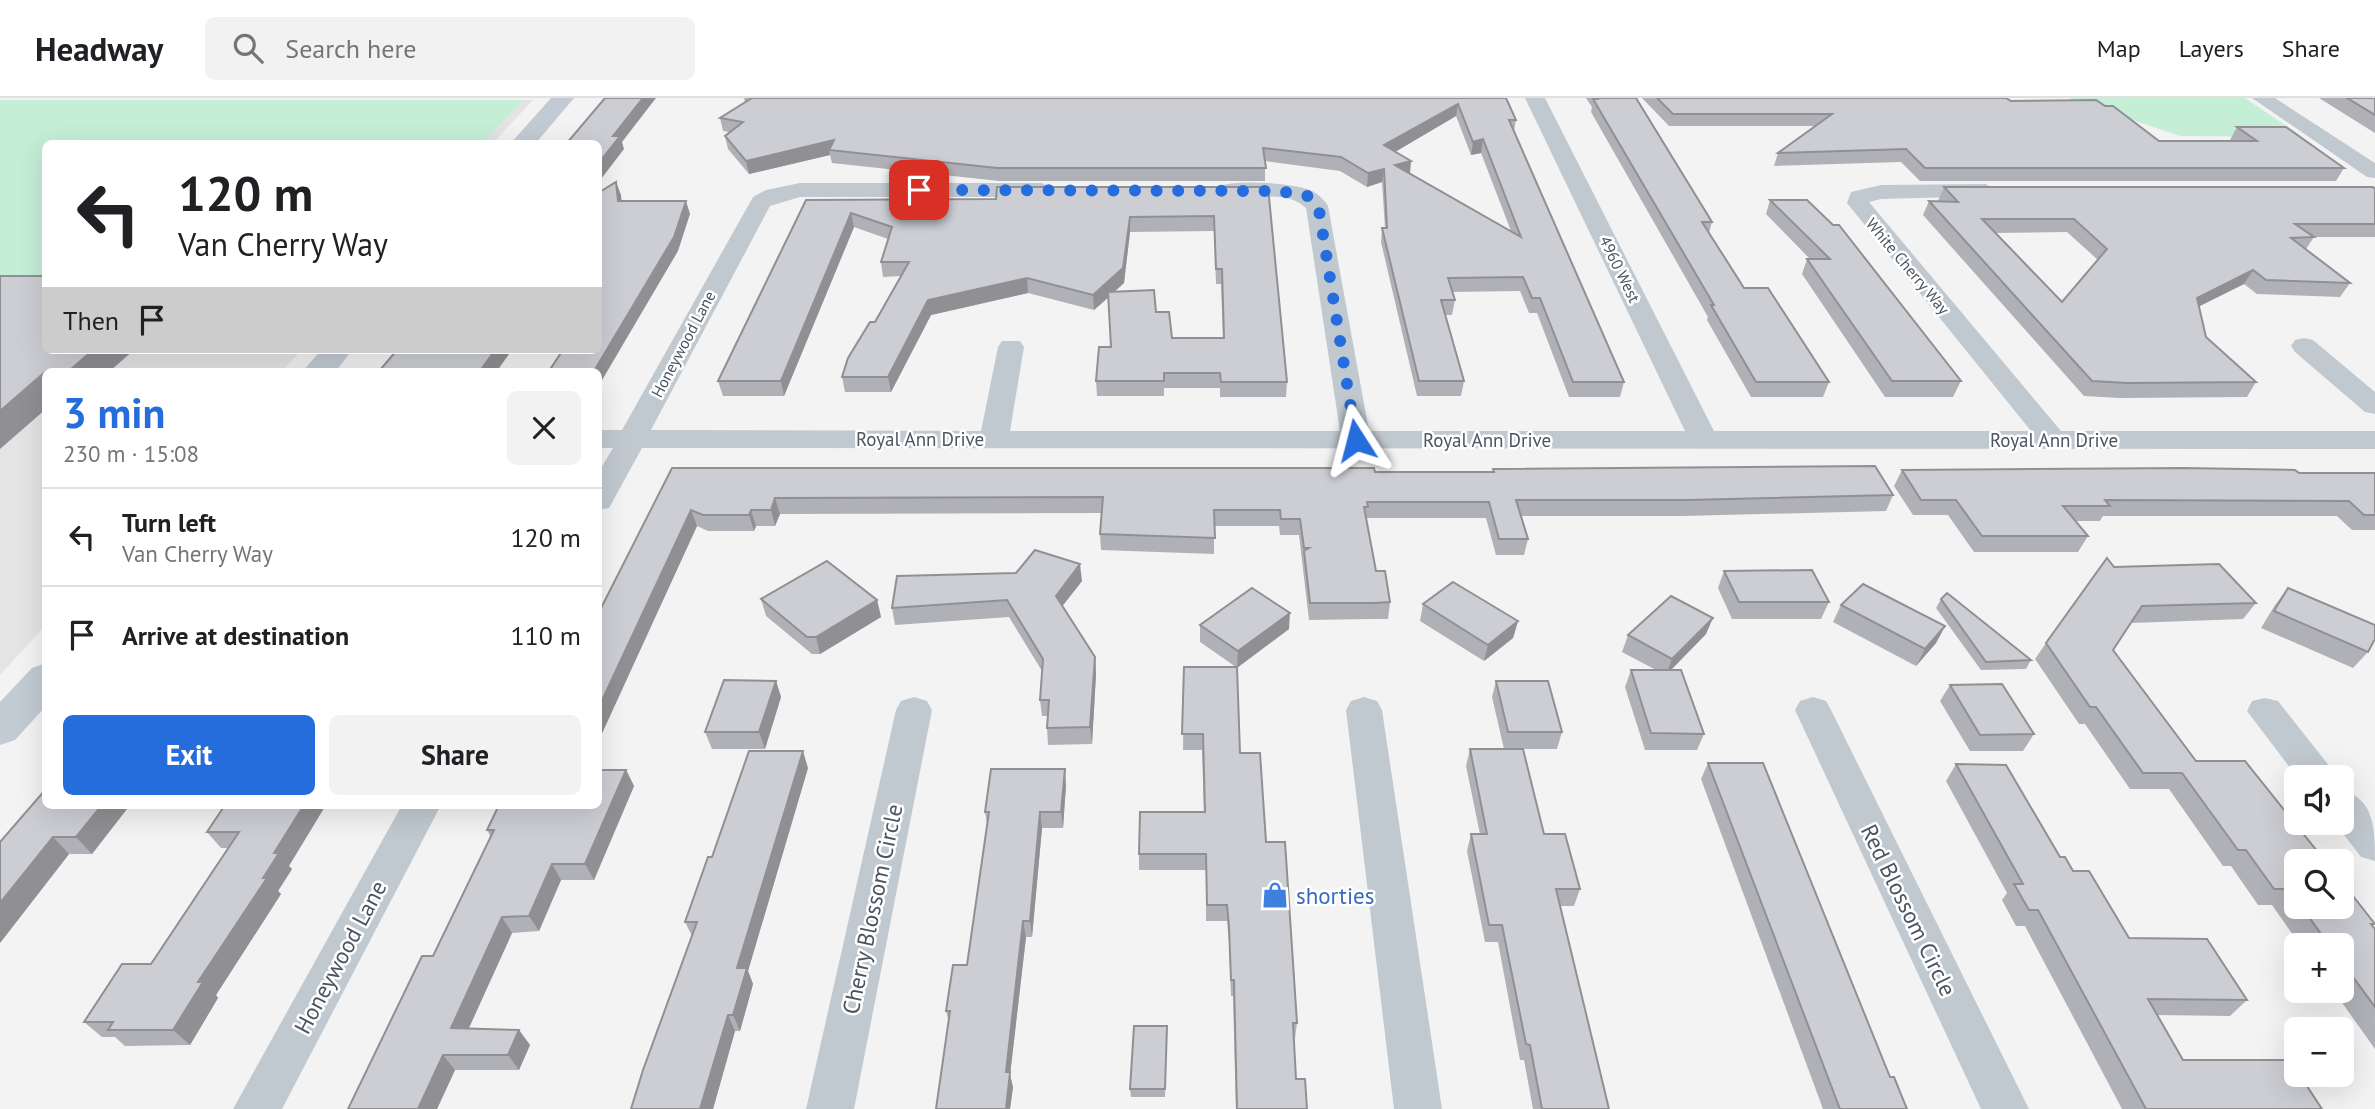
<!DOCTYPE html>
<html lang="en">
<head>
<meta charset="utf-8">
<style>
	:root { --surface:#fff; --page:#f2f2f2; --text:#202124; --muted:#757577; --line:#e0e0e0; --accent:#256ddc }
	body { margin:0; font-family:"PT Sans",sans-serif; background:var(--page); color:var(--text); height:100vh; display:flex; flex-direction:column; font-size:26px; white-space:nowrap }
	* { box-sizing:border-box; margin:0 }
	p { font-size:23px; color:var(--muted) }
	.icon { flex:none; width:38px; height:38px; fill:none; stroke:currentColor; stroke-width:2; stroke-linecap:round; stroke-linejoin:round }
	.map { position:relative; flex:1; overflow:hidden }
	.panel { position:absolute; left:42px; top:270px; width:560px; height:441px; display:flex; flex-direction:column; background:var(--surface); border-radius:10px; box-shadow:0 7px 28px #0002 }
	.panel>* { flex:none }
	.hud { position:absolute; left:42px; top:42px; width:560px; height:214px; border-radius:10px; box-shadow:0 7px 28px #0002; background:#fff; color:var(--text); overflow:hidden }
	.buttons { position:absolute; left:2284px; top:667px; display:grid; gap:14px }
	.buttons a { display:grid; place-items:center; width:70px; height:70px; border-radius:10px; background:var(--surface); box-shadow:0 7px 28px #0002; font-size:35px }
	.pin { position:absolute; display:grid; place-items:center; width:60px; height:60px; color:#fff; margin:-30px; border-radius:14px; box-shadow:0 4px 10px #0006 }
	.me { position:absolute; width:77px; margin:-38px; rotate:351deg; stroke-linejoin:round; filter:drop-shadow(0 0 5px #0008) }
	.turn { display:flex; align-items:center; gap:24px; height:147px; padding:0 21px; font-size:32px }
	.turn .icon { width:91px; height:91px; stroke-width:2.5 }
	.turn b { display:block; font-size:49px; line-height:60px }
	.then { display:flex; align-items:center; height:66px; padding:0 21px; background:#0003; gap:14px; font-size:26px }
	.round { display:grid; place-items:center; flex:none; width:74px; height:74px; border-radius:10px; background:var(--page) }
	.overview { display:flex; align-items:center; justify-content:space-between; height:119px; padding:0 21px }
	h1 { font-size:42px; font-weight:700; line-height:52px; color:var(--accent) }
	.button { display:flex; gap:14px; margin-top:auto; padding:14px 21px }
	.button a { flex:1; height:80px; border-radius:10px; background:var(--accent); color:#fff; font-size:28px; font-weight:700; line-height:80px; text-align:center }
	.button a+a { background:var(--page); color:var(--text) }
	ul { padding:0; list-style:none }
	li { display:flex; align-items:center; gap:21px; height:98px; padding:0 21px; border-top:2px solid var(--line) }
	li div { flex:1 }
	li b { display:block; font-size:26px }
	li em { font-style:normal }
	header { display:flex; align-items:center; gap:42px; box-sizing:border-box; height:98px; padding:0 35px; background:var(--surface); border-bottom:2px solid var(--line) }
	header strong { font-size:33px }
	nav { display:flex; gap:38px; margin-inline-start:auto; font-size:24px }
	.search { width:490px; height:63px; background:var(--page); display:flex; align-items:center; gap:18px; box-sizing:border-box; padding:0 24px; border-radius:10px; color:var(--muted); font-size:26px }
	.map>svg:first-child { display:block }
	.education { fill:#e5e4e4 }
	.green { fill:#c5eed7 }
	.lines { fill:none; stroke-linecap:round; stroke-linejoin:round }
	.street { fill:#c1c9d0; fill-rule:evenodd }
	.secondary { fill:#c2cad4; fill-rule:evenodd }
	.wall { fill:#b0b1b6; fill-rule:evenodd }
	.shaded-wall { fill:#909094 }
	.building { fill:#cdced4; stroke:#909094; stroke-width:2; fill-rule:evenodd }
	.route { stroke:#256ddc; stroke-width:12; stroke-dasharray:0 21.6 }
	.labels { text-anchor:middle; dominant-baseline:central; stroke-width:5; stroke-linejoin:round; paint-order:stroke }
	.far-street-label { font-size:16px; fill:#4b555f; stroke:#fff }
	.street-label { font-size:19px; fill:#4b555f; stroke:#fff }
	.near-shop-label { font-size:23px; fill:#366cbe; stroke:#fff; text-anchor:start }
	.near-street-label { font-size:23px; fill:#4b555f; stroke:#fff }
</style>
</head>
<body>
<header>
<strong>Headway</strong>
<div class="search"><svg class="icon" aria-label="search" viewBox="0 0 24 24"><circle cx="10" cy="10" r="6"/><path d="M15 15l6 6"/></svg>Search here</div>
<nav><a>Map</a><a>Layers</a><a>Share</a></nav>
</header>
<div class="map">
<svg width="2375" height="1011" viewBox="0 0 2375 1011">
	<rect width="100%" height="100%" fill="#f4f3f3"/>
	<path class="education" d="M0,2H533L493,45L46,46V252H302L282,273H46L45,528L0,577Z"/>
	<g class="green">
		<path d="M2072,0H2245L2303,39L2180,38L2069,1Z"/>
		<path d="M0,2H523L482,45L46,46L45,190H0Z"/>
	</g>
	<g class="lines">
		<g class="street">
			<path d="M1525,0H1545L1714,333H2031L1847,105L1851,94L1881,87L1986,86L1997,93L1994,98L1881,101L1869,104L2061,333H2375V351L642,350L609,410L598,412V375L613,350H598V332H622L753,99L766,92L800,85H1042L1053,92L1042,99H800L770,108L651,332L981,333L998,249L1002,243H1020L1024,249L1010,333H1340L1306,110C1282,85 1224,111 1211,93C1221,79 1291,85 1307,91C1316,94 1323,100 1328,108L1369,333H1685Z"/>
			<path d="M2252,0H2275L2375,65V80L2367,79Z"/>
			<path d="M2304,240L2313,242L2375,294V316L2365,314L2295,254L2291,248L2295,242Z"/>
			<path d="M914,599L927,603L932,612L854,1011H806L896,612L901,603Z"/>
			<path d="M1364,599L1377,603L1382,612L1442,1011H1394L1346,612L1351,603Z"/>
			<path d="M1813,599L1826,603L1831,612L2029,1011H1981L1795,612L1800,603Z"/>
			<path d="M2265,600L2278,603L2338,679H2297L2247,613L2252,603Z"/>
			<path d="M2342,691C2375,703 2375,730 2375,763L2361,759L2334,724H2342Z"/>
			<path d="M402,707H441L282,1011H233Z"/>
		</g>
		<g class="secondary">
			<path d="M551,0H574L535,46H510Z"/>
			<path d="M321,252H352L336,273H303Z"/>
			<path d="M46,565V608L15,642L0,647V604L32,570Z"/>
		</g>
	</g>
	<g class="wall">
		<path d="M744,0H1506L1516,22L1514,33L1624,284L1620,299H1569L1537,215H1529L1520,193L1452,194L1455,202L1452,217H1445L1464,283L1461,298H1417L1381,144L1382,130H1385L1382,84L1367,89L1340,73L1265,63V83H999L832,65L830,57L749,76L728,51L725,38L730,34L723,33L720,20L745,4ZM1456,18L1471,57L1481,55L1511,133L1410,76L1395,54Z"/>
		<path d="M1586,0H1638L1637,1L1712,124L1709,135L1744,190L1829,284L1823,299H1751L1707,222L1708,219L1591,14L1592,9Z"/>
		<path d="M1642,0H2006L2011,3L2159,43H2231L2230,42L2237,29L2344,70L2336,83H1920L1901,64L1774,68L1778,55L1815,28H1669Z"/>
		<path d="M2319,0H2375V35Z"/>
		<path d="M1268,89L1287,284L1286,299H1220V290H1164V298H1097L1096,283L1111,249L1109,199L1094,212L1028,195L931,217L891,294H845L842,279L901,178L883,179L881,164L888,141L854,129L784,298H723L718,283L806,102L996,101ZM1214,133L1216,186H1221L1223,240H1172L1156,214L1114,194L1124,185L1130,134Z"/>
		<path d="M1944,89L2375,91V139H2314L2306,151L2350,185L2340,199L2257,196L2244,186L2199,208L2206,239L2256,284L2247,299L2120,300L2084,298L1923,117L1929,103H1939H1938ZM2067,134L2098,162L2062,204L1995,135Z"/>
		<path d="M1770,102L1833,127L1961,283L1953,299H1885L1802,176L1807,161H1810L1766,116Z"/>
		<path d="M672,370L1493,374V371L1893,397L1886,413L1683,418H1521L1528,441L1524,457H1496L1486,420H1366L1376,473L1390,504L1388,521H1372L1309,522L1299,437H1280L1279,428H1214V456L1101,452L1100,436L1101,415L780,416L775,428H756L754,433H708L697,428L598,644V516Z"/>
		<path d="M1902,372L2375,375V432H2352L2337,418H2103L2100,423H2075L2088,438L2078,454H1974L1948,417H1913L1894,388Z"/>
		<path d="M2114,469L2256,505L2243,521L2131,525L2113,552L2196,663L2296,763V808H2342L2375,826L2372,828L2375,831V951L2333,892H2342V847H2300L2272,807H2258L2231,768H2223L2169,691H2130L2085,626H2079L2035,561L2046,545Z"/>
		<path d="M1724,473L1829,504L1821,521H1732L1718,490Z"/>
		<path d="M1082,483L1062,508L1095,559L1096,576L1092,646L1048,647L1047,630V618H1042L1040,602L1042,573L1009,519L895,527L892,510Z"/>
		<path d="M2288,490L2368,554L2353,570L2261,530L2275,507Z"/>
		<path d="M761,501L877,502L881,519L820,556H812L766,518Z"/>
		<path d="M1941,501L2031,562L2026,571L1981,572L1936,510Z"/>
		<path d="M1423,506L1518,523L1513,540L1484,563L1420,523Z"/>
		<path d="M1841,507L1945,528L1936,545L1916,568L1833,524Z"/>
		<path d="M1200,527L1289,531L1237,569L1240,655L1266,744L1297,925L1295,940H1294L1296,981L1307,1011H1236L1233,898H1231L1229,844L1227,823H1206V772H1139V756L1204,714L1202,652H1183L1184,569H1236L1200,544Z"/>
		<path d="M1706,536L1671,572L1704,636L1697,652H1645L1625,589L1631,572H1656L1622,554L1628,537Z"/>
		<path d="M776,583L781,599L765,651H712L705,634Z"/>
		<path d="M1496,583L1562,634L1557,651H1504L1492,599Z"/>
		<path d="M1950,587L2034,636L2023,653H1970L1940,603Z"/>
		<path d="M1470,651L1544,736L1580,791L1574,808H1560L1609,1011H1533L1524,962H1520L1498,844H1485L1467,753L1471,736H1480L1466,668Z"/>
		<path d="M1708,665L1890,979L1907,1011H1823L1701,681Z"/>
		<path d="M1956,666L2060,759L2073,773L2129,840L2247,902L2230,918L2157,917L2183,962L2322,1011H2122L2025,828H2016L2002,802L2007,795L1946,683Z"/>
		<path d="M808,670L748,873L753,886L740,933H735L713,1011L692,838L685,824Z"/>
		<path d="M626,672L634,688L594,782H561L539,833L512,835L469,930L519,932L530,947L519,972H455L437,1011L433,858L491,739L487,732Z"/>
		<path d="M1066,687L1063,730H1042L1032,839H1026L1010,977L1013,989L1010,1011H936L949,924L946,913L967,867L987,726L985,714Z"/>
		<path d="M46,707H130L92,756H69L0,845Z"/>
		<path d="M225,707L292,771L278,793L281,796L216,897L218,900L190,947L125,948L115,939H102L84,924L151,866L228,750H221L207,734Z"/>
		<path d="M1167,928L1165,999H1131L1130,991Z"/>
	</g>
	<g class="shaded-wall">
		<path d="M643,0H656L622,44L624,51L598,85V66L613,38Z"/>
		<path d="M1458,6L1456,18L1383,61L1384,47Z"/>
		<path d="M1483,41L1481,55L1471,57L1473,44Z"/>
		<path d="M834,42L829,52L830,57L749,76L746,63Z"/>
		<path d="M1411,63L1410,76L1395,67Z"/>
		<path d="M1384,71L1382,84L1367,89L1368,75Z"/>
		<path d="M616,84L621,97L623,117L618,103Z"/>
		<path d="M686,103L690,116L678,153L598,289V273H594Z"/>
		<path d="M851,115L854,129L784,298L781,283Z"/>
		<path d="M1130,119V134L1124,185L1094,212L1093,197Z"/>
		<path d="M2253,172L2244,186L2188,214L2197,200Z"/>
		<path d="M1027,180L1028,195L931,217L891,294L888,279L928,202Z"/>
		<path d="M93,252H134L110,273H71L70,272Z"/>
		<path d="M495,252H512L497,273H480Z"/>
		<path d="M46,274V311L0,351V313Z"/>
		<path d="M775,400L780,416L775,428L771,412Z"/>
		<path d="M691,412L697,428L598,644V611Z"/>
		<path d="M751,412L756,428L754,433L749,417Z"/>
		<path d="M1080,466L1082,483L1057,515L1056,498Z"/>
		<path d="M877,502L881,519L820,556L816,539Z"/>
		<path d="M1290,515L1289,531L1237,570L1238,553Z"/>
		<path d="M1713,520L1706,536L1666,577L1672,561Z"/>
		<path d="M1518,523L1513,540L1484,563L1488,547Z"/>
		<path d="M1945,528L1936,545L1916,568L1925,551Z"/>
		<path d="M1095,559L1096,576L1092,646L1090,629Z"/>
		<path d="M776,583L781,599L765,651L759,634Z"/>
		<path d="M803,653L808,670L748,873L753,886L740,933L733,917L737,870Z"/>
		<path d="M1065,671L1066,687L1063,730L1061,714Z"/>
		<path d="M626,672L634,688L594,782L585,766Z"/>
		<path d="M102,707H130L92,756L76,739Z"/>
		<path d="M304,707H326L289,768L292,771L278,793L281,796L216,897L218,900L190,947L173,932L198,884L263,780L274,755Z"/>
		<path d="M1040,714L1042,730L1032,839L1030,823Z"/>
		<path d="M53,739L69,756L0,845V805Z"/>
		<path d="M552,766L561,782L539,833L529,818Z"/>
		<path d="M502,819L512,835L462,945L451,930Z"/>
		<path d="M1023,823L1026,839L1010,977L1013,989L1010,1011H1006V974Z"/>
		<path d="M728,917L735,933L713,1011H700Z"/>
		<path d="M519,932L530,947L519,972L508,957Z"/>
		<path d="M443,957L455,972L437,1011H418Z"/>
	</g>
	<g class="building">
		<path d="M605,0H643L613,38H620L598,66V46H566Z"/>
		<path d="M752,0H1506L1516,22H1509L1624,284H1573L1540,200H1532L1523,179L1448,180L1455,202H1441L1464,283H1419L1382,130H1387L1384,71L1368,75L1341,59L1263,50L1266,70H997L829,52L834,42L746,63L725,38L743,24L720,20ZM1458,6L1473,44L1483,41L1521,139L1395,67L1411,63L1384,47Z"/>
		<path d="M1596,0H1636L1712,124H1702L1744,190H1768L1829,284H1756L1711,207H1714L1593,1H1597Z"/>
		<path d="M1657,0H2006L2011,3L2096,2L2105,8H2113L2159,43H2257L2237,29H2286L2344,70H1925L1906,51L1778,55L1832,16H1673Z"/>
		<path d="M2347,0H2375V17Z"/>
		<path d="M616,84L618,103H686L674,139L594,273H549L563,252H598V95Z"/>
		<path d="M997,89H1268L1287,284H1221L1220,275H1164V283H1096L1099,249H1111L1108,194L1154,192L1156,214H1169L1172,240H1224L1222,171H1216L1214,118L1130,119L1123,170L1093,197L1027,180L928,202L888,279H842L848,260L870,224H875L909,164H881L892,129L851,115L781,283H718L806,102L996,101Z"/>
		<path d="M1944,89H2373L2375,91V126H2295L2314,139L2291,140L2350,185L2266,182L2253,172L2197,200L2206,239L2256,284L2128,285L2092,283L1929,103L1958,104ZM1982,121H2074L2107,151L2062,204Z"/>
		<path d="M1770,102H1807L1833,127H1839L1961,283H1892L1807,161H1830Z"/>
		<path d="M0,178H46V252H93L70,272H48L46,273L0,313Z"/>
		<path d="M397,252H495L480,273L380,272Z"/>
		<path d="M1875,368L1893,397L1689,402H1516L1528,441H1499L1489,404H1367L1368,409H1364L1376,473H1385L1390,504L1374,505H1310L1304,453L1309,450H1304L1300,421H1281L1280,412H1214L1215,440L1100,436L1103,399L775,400L771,412H751L749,417H703L691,412L598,611V516L672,370H1374L1375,374H1494L1493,371Z"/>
		<path d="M2184,370L2295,372L2299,375H2375V417H2364L2349,403L2105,402L2110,408H2063L2088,438H1982L1956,402H1921L1902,372Z"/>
		<path d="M1035,452L1080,466L1056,498L1095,559L1090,629L1047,630L1049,602H1040L1043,561L1007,502L892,510L897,478L1016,475Z"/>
		<path d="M2107,460L2114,469L2219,466L2256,505L2142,508L2113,552L2196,663H2245L2325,763H2296V802L2288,791H2274L2246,752H2238L2182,675H2143L2096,609H2090L2046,545Z"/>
		<path d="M827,463L877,502L816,539H807L761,501Z"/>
		<path d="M1812,472L1829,504H1739L1724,473Z"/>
		<path d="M1453,484L1518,523L1488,547L1423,506Z"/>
		<path d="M1863,486L1945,528L1925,551L1841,507Z"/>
		<path d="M1252,490L1290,515L1238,553L1200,527Z"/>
		<path d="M2288,490L2375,527V541L2368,554L2274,513Z"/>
		<path d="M1947,495L2031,562L1986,564L1941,501Z"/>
		<path d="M1671,498L1713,520L1672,561L1628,537Z"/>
		<path d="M1184,569H1237L1240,655H1260L1266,744H1285L1297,925H1293L1296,981H1305L1307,1011H1237L1234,882H1231L1229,828L1227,807H1207L1206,756H1139L1140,714H1205L1203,636H1182Z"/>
		<path d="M1631,572H1681L1704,636L1651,635Z"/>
		<path d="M724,582L776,583L759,634H705Z"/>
		<path d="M1496,583H1548L1562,634H1508Z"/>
		<path d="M2002,586L2034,636L1980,637L1950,587Z"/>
		<path d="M1470,651H1523L1544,736H1565L1580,791H1556L1609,1011H1542L1530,947L1526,946L1502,827H1489L1471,736H1487Z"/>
		<path d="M749,653H803L737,870H747L733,917H728L700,1011H631L643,972L697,824H685L708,759H712Z"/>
		<path d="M1708,665H1763L1890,979H1894L1907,1011H1840Z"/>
		<path d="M1956,666L2006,667L2060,759H2065L2073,773H2089L2129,840L2207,841L2247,902L2148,901L2183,962H2289L2296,972V976H2299L2322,1011H2146L2038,812H2029L2014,786H2023Z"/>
		<path d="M991,671H1065L1061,714H1040L1030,823H1023L1006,974H1010L1006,1011H936L950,913H946L953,867H967L989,714H985Z"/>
		<path d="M598,672H626L585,766H552L529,818L502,819L451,930L519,932L508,957H443L418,1011H348L422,858H433L494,732H487L499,707H598Z"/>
		<path d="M46,691V707H102L76,739H53L0,805V744Z"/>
		<path d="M225,707H304L274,755H279L263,780H267L198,884H203L173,932H108L113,924H84L122,866H151L239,734H207Z"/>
		<path d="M2342,784L2375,826H2371L2375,831V909L2342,864V847H2329L2301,808H2342Z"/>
		<path d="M1134,928H1167L1165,991H1130Z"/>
	</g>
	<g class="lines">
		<path class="route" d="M919,92L1278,93L1308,98L1319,112L1356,342"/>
	</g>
	<defs>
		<g id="shop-bare" transform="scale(2.1)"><path d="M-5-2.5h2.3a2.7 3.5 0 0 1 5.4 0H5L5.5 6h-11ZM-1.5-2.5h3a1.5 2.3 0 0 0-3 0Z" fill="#3f7fe0" stroke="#fff" stroke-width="2.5" paint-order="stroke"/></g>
	</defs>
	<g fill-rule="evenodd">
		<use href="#shop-bare" x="1275" y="797"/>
	</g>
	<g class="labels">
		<g class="far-street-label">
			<text transform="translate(1908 168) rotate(50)">White Cherry Way</text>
			<text transform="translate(1620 171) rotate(64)">4960 West</text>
			<text transform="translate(683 246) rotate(-62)">Honeywood Lane</text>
		</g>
		<g class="street-label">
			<text x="920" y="341">Royal Ann Drive</text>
			<text x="1487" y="342">Royal Ann Drive</text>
			<text x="2054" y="342">Royal Ann Drive</text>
		</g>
		<g class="near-shop-label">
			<text x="1296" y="797">shorties</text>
		</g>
		<g class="near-street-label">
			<text transform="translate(872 811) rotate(-78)">Cherry Blossom Circle</text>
			<text transform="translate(1909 812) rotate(64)">Red Blossom Circle</text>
			<text transform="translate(340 859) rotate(-62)">Honeywood Lane</text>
		</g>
	</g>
</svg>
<div class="buttons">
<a><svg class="icon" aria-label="sound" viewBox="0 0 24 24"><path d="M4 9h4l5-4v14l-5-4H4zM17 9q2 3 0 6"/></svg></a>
<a><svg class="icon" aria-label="search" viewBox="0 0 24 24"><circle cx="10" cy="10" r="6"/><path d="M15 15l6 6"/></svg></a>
<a>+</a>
<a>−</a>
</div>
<div class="pin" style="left:919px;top:92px;background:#d93025"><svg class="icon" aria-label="arrive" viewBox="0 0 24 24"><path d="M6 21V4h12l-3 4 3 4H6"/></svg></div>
<svg class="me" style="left:1356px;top:342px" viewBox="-20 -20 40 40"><path d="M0-17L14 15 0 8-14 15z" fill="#256ddc" stroke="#fff" stroke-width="4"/></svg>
<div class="hud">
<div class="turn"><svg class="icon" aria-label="left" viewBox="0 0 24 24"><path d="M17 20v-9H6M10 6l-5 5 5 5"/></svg><div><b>120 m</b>Van Cherry Way</div></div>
<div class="then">Then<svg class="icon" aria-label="arrive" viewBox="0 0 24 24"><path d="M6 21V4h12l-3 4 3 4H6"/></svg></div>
</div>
<section class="panel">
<div class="overview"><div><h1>3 min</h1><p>230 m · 15:08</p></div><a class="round"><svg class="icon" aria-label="close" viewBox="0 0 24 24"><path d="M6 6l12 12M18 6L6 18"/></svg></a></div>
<ul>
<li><svg class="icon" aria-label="left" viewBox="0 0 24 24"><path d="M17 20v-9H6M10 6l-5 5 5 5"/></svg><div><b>Turn left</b><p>Van Cherry Way</p></div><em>120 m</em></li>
<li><svg class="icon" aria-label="arrive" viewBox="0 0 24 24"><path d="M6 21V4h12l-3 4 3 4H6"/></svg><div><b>Arrive at destination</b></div><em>110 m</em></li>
</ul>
<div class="button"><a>Exit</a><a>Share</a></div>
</section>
</div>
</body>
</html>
